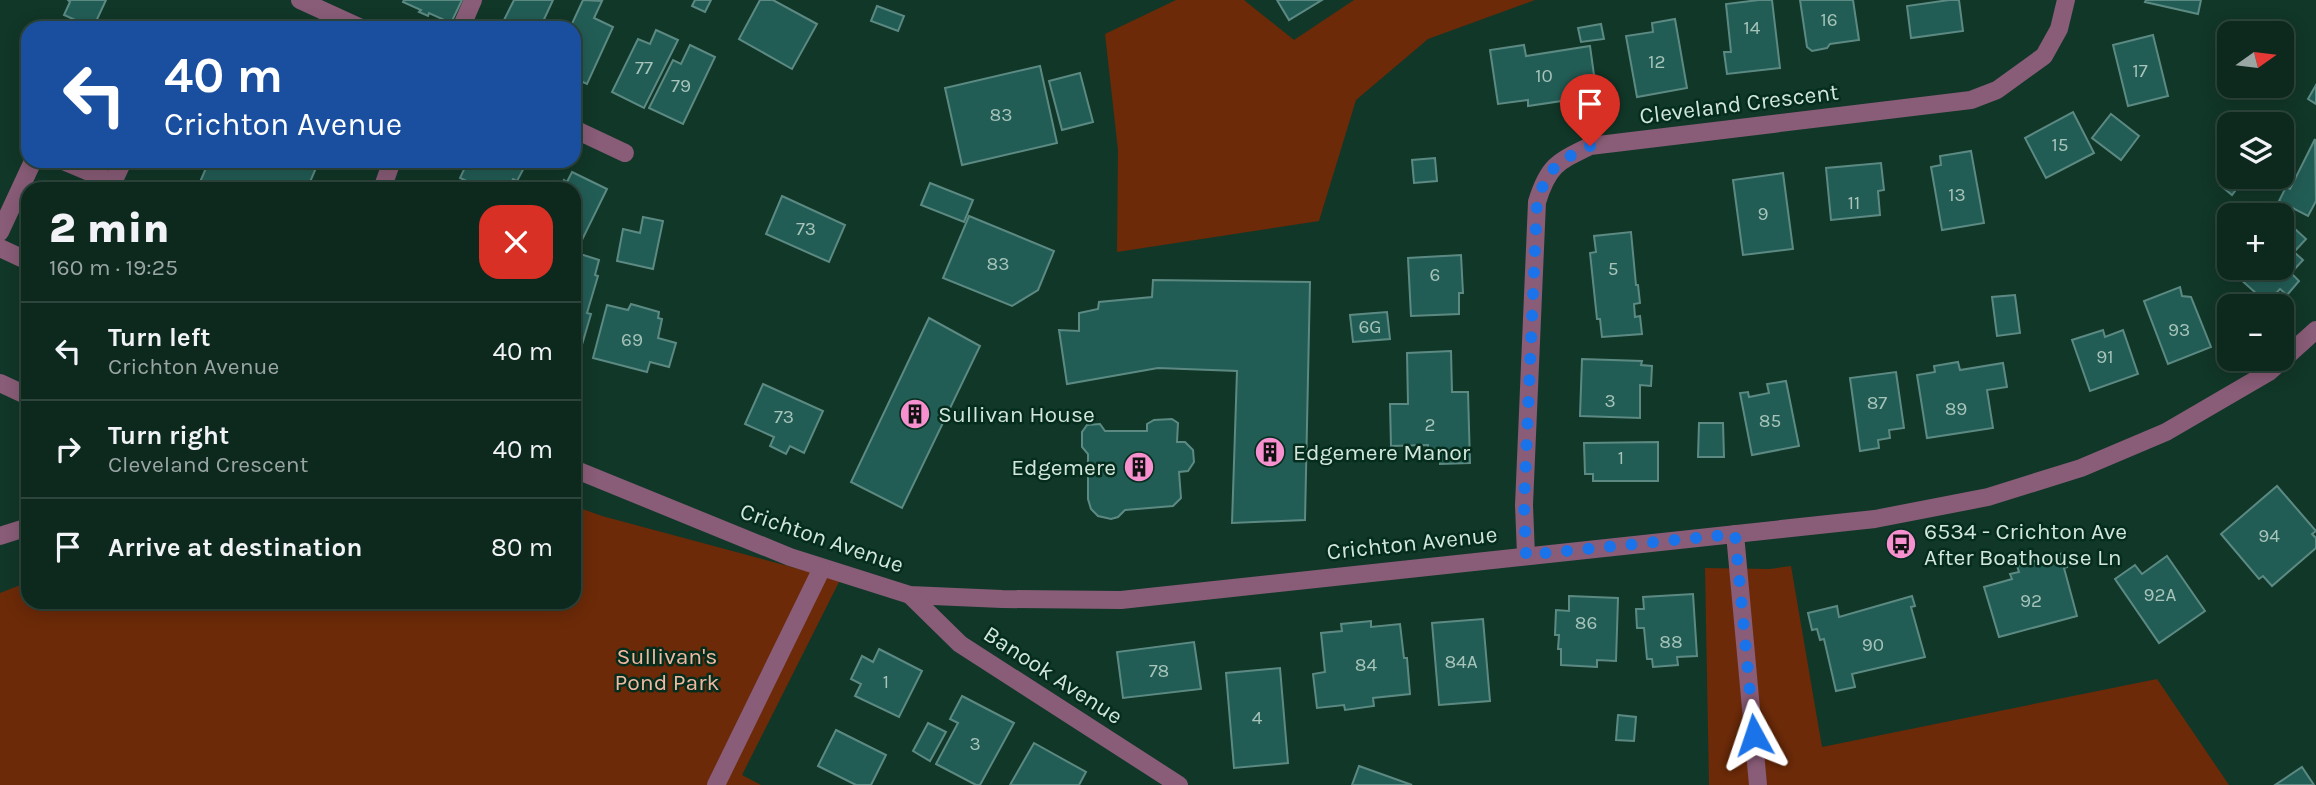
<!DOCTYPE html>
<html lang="en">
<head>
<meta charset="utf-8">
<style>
	:root { --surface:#0d291e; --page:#1b352b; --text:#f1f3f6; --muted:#9aa6a4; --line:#2d453c }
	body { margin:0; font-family:Karla,sans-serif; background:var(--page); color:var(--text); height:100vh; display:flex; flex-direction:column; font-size:26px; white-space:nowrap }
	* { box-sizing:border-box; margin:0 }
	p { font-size:23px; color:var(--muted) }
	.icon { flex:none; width:38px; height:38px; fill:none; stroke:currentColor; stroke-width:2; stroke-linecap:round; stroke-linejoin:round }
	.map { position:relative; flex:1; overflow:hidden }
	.drawer { position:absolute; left:21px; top:182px; width:560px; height:427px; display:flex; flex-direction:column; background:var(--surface); border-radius:21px; box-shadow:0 4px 18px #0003,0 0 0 2px var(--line) }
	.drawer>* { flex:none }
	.banner { position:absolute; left:21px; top:21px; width:560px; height:147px; border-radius:21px; box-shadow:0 4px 18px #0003,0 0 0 2px var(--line); background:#1a4fa0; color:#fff; overflow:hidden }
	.needle { width:46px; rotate:76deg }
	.tools { position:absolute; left:2217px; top:21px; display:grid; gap:14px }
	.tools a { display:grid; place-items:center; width:77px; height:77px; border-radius:14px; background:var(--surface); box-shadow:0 4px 18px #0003,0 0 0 2px var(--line); font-size:35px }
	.pin { position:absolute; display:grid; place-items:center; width:60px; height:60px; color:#fff; margin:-72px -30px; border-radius:50% 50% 50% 0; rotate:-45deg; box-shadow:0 0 7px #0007 }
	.pin .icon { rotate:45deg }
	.me { position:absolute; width:77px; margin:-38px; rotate:355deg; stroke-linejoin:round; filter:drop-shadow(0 0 5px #0008) }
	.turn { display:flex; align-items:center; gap:24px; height:147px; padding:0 28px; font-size:32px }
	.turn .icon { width:91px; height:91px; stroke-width:2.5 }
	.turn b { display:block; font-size:49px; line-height:60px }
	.round { display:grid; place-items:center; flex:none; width:74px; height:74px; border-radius:21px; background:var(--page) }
	.headline { display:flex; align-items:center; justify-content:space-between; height:119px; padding:0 28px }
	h1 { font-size:42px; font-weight:800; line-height:52px }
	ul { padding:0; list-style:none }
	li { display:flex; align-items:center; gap:21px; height:98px; padding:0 28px; border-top:2px solid var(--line) }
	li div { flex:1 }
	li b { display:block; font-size:26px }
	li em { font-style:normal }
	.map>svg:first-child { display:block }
	.green { fill:#6c2a08 }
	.building { fill:#225d55; stroke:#5c8a83; stroke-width:2 }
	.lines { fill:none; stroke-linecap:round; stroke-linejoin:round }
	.minor { stroke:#895c77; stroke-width:18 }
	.route { stroke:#1a73e8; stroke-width:12; stroke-dasharray:0 21.6 }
	.labels { text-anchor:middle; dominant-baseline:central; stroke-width:5; stroke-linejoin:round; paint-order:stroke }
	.number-label { font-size:19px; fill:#a6c4ba }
	.street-label { font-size:23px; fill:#d2e6dc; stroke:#052d1e }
	.poi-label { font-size:23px; fill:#d2e6dc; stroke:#052d1e; text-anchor:start }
	.park-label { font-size:23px; fill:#f2b9a1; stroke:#052d1e }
</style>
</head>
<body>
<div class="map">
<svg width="2316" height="785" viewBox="0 0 2316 785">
	<rect width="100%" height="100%" fill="#113728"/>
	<g class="green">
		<path d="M1176,0H1244L1294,40L1354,0H1535L1428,39L1356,100L1319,221L1117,252L1118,150L1105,34Z"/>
		<path d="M574,506L602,516L840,580L742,775L761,785H0V593L28,582V602H574Z"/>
		<path d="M1791,566L1822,747L2157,679L2229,785H1709L1705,568L1770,569Z"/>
	</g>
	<g class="building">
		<path d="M68,0H106L93,28L64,15L70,2Z"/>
		<path d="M404,0H462L451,23L429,13L428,16L419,12L421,10L403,2Z"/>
		<path d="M514,0H553L540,28H500Z"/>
		<path d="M583,0L602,1L594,18L613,27L587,84L574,78V28H570Z"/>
		<path d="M695,0H711L705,12L692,6Z"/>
		<path d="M760,0H773L817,24L792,69L739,39Z"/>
		<path d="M1277,0H1322L1289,20Z"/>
		<path d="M1759,0H1772L1780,68L1727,74L1724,52H1731L1726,4Z"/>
		<path d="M1800,0H1853L1859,40L1830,44L1827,48L1812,51L1807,47Z"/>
		<path d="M1949,0H1959L1963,31L1911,38L1907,6Z"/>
		<path d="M2146,0H2201L2198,14L2145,2Z"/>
		<path d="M877,6L904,16L898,31L871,21Z"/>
		<path d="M1675,19L1687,88L1637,97L1626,36L1653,32L1652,23Z"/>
		<path d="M1601,24L1604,39L1581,42L1578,28Z"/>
		<path d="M656,30L678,40L644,108L612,92L638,39L650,44Z"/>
		<path d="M2153,35L2168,96L2128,106L2113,45Z"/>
		<path d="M690,45L715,57L683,124L649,108L673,60L681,64Z"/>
		<path d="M1524,45L1526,56L1590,46L1597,97L1577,100L1579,109L1563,111L1562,101L1528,106V100L1498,104L1490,50Z"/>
		<path d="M1040,66L1057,143L962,165L945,88Z"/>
		<path d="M1080,73L1093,122L1062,130L1049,81Z"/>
		<path d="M2316,85V104L2308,99Z"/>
		<path d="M2073,112L2094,153L2046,178L2025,138Z"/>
		<path d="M2111,114L2139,136L2121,160L2092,138Z"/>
		<path d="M2315,139L2316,201L2308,216L2279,201L2286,187L2290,189Z"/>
		<path d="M1971,151L1984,223L1942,230L1931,167L1941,165L1940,156Z"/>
		<path d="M1435,158L1437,181L1414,183L1412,160Z"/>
		<path d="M209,161H319L307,189H197Z"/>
		<path d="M468,161H519L526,164L517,181L513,179L508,189H484L460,178Z"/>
		<path d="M1881,163L1884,190L1878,191L1880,215L1831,220L1826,168Z"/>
		<path d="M572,172L607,189L581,242L574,239V189H559L564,180L567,182Z"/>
		<path d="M1783,173L1793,249L1743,255L1733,180Z"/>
		<path d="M2229,174L2230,177L2241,183L2232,195L2220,185Z"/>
		<path d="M930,183L973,200L964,222L921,205Z"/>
		<path d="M782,196L845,225L829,262L766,234Z"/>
		<path d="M969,216L1054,251L1038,290L1012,306L943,278Z"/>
		<path d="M643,217L663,221L653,269L617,261L623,229L640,233Z"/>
		<path d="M2282,217L2306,239L2294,252L2303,260L2291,273L2299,281L2287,295L2280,289L2267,303L2220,261L2230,250V268H2282Z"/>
		<path d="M1631,232L1636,285H1638L1640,303L1634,304L1635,317L1640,316L1642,334L1602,337L1600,319H1597L1590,253L1596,252L1594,236Z"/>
		<path d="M574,252L599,260L595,275L598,276L587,313L591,314L574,372Z"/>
		<path d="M1461,255L1463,293H1459V314L1411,316L1408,258Z"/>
		<path d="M1153,280L1310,282L1305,520L1232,523L1237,371L1158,368L1067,384L1059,330L1079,331V313L1098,309L1099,302L1152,297Z"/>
		<path d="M2180,287L2182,296L2191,297L2211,347L2168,364L2144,301Z"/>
		<path d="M2015,295L2020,333L1997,336L1992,297Z"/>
		<path d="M631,304L659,312L658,318L662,319L658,338L676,343L669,367L650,362L647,372L593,358L607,305L628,310Z"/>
		<path d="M1387,312L1390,339L1353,342L1350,315Z"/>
		<path d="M929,318L980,346L902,508L851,482Z"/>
		<path d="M2103,330L2105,337L2123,330L2138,374L2090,391L2072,340Z"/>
		<path d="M1451,351L1452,392H1468L1470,463L1440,464V457H1429L1428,445L1391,446L1390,404H1408L1407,353Z"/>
		<path d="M1582,359L1642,361L1641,365L1652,366L1651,386L1640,385V418L1580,416Z"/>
		<path d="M1958,362L1960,370L2003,363L2007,387L1987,390L1993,428L1927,438L1917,375L1935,372L1934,366Z"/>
		<path d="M1896,372L1904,428L1889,430L1890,438L1878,440L1879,448L1860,451L1850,378Z"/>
		<path d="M1786,381L1799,446L1752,455L1740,393L1748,392L1749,397L1769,393L1767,384Z"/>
		<path d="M763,384L823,411L804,453L790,446L786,454L770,446L774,437L745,424Z"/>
		<path d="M1172,419L1178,423L1177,442H1185L1193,450L1194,462L1188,471L1179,472L1181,498L1173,506L1125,510L1118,517L1111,519L1098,516L1091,509L1088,499V454L1082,447V432L1087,425L1100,424L1105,431H1147V424L1154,420Z"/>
		<path d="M1699,423H1723L1724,457H1698Z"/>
		<path d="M1658,442V481H1593V474H1585L1584,443Z"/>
		<path d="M2277,486L2316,531L2312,534L2316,538V548L2272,586L2263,576L2259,579L2221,534Z"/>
		<path d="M2063,553L2067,567L2064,568L2077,616L1999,637L1984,587L2012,579L2010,574L2019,572L2017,566Z"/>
		<path d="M2167,556L2205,611L2159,643L2115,579L2135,565L2142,574Z"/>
		<path d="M1693,594L1697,656L1677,657L1678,665L1653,667L1652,659H1647L1644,628H1637L1636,609H1644L1643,597Z"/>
		<path d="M1569,596L1618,598L1616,661L1597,660V667L1561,665V649H1558L1559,635H1555L1556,610L1569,611Z"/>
		<path d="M1912,596L1915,606L1911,607L1925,657L1852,674L1855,687L1836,691L1824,639L1820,640L1817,629L1812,630L1808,613L1837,606L1839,617Z"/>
		<path d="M1483,619L1490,701L1439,705L1432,623Z"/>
		<path d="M1371,621V627L1400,624L1404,658H1407L1410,694L1373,698L1374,706L1345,710L1344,705L1317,708L1313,674L1325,672L1321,633L1342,631L1341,624Z"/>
		<path d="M1194,642L1201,689L1123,698L1117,652Z"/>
		<path d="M879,649L922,671L899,717L855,696L861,684L851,679L862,656L873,662Z"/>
		<path d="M1280,668L1288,763L1234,768L1226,673Z"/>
		<path d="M962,696L1014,723L980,785H976L936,764L958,723L950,719Z"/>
		<path d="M1618,715L1636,717L1634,741L1616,740Z"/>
		<path d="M928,723L946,732L930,761L913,751Z"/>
		<path d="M836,730L886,755L871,785H856L818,766Z"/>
		<path d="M1034,743L1086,772L1079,785H1010Z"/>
		<path d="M1359,766L1412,785H1352Z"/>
		<path d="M2302,767L2314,785H2275Z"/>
	</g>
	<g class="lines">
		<g class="minor">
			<path d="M300,0L361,28"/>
			<path d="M461,28L473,0"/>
			<path d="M574,129L625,153"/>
			<path d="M63,161L113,182"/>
			<path d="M110,189L123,161"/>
			<path d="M382,189L392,161"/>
			<path d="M0,232L33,161"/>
			<path d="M0,248L28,261"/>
			<path d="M0,383L28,396"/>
			<path d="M574,469L790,557L910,595L1002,599L1121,600L1875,519L1988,497L2081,468L2166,432L2269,372L2316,330"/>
			<path d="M1735,534L1758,785"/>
			<path d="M0,536L28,527"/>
			<path d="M1526,555L1524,505L1537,202C1548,166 1557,162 1590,146L1971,100L1997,90L2044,56L2059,29L2066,0"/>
			<path d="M910,595L960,644L1179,785"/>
			<path d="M716,785L822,568"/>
		</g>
	</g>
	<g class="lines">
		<path class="route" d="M1590,146C1557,162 1548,167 1537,202L1524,505L1526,555L1735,534L1754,735"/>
	</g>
	<defs>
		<g id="building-disc" transform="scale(1.575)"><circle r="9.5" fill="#f690cf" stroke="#052d1e"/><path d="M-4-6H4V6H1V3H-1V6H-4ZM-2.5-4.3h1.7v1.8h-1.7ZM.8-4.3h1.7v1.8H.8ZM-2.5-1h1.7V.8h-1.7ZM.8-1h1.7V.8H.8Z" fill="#111"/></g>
		<g id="bus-disc" transform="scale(1.575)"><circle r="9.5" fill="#f690cf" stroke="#052d1e"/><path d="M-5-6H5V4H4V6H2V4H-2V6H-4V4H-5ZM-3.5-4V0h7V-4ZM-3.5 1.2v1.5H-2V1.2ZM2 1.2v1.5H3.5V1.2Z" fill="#111"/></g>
	</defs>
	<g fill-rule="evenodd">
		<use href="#building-disc" x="915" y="414"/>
		<use href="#building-disc" x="1270" y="452"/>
		<use href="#building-disc" x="1139" y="467"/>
		<use href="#bus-disc" x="1901" y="544"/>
	</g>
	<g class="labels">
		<g class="number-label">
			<text x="1829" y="20">16</text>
			<text x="1752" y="28">14</text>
			<text x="1657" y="62">12</text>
			<text x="644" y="68">77</text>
			<text x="2140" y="71">17</text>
			<text x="1544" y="76">10</text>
			<text x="681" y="86">79</text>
			<text x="1001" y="115">83</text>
			<text x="2060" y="145">15</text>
			<text x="1957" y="195">13</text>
			<text x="1854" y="203">11</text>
			<text x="1763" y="214">9</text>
			<text x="806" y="229">73</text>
			<text x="998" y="264">83</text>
			<text x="1613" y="269">5</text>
			<text x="1435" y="275">6</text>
			<text x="1370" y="327">6G</text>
			<text x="2179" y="330">93</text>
			<text x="632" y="340">69</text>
			<text x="2105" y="357">91</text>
			<text x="1610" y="401">3</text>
			<text x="1877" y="403">87</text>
			<text x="1956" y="409">89</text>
			<text x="784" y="417">73</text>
			<text x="1770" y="421">85</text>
			<text x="1430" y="425">2</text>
			<text x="1621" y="458">1</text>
			<text x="2269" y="536">94</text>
			<text x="2160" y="595">92A</text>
			<text x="2031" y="601">92</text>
			<text x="1586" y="623">86</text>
			<text x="1671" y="642">88</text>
			<text x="1873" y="645">90</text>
			<text x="1461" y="662">84A</text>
			<text x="1366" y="665">84</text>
			<text x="1159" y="671">78</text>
			<text x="886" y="682">1</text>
			<text x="1257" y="718">4</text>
			<text x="975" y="744">3</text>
		</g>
		<g class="street-label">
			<text transform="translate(1739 104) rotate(-7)">Cleveland Crescent</text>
			<text transform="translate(822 538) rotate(19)">Crichton Avenue</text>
			<text transform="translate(1412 543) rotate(-6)">Crichton Avenue</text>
			<text transform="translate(1053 675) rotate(33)">Banook Avenue</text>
		</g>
		<g class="poi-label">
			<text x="938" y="414">Sullivan House</text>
			<text x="1293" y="452">Edgemere Manor</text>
			<text x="1116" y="467" text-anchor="end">Edgemere</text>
			<text x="1924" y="531">6534 - Crichton Ave<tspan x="1924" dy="26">After Boathouse Ln</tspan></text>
		</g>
		<g class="park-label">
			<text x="667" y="656">Sullivan's<tspan x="667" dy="26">Pond Park</tspan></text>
		</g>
	</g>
</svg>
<div class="tools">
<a><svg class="needle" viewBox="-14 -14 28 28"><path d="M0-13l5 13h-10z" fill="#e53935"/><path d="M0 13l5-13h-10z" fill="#9aa6a4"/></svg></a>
<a><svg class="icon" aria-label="layers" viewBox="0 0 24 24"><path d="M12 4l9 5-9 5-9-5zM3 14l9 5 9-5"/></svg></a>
<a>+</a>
<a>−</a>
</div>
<div class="pin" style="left:1590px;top:146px;background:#d93025"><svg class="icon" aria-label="arrive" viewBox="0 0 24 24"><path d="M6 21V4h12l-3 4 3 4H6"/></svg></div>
<svg class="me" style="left:1754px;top:735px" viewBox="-20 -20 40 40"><path d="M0-17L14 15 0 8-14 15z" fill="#1a73e8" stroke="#fff" stroke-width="4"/></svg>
<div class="banner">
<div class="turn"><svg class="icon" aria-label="left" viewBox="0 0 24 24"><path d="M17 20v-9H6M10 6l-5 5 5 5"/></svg><div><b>40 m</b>Crichton Avenue</div></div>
</div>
<section class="drawer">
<div class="headline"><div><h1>2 min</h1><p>160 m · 19:25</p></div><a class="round" style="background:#d93025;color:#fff"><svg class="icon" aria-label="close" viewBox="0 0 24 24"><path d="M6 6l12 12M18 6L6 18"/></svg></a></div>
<ul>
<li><svg class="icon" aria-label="left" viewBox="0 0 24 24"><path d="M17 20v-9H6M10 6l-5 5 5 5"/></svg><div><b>Turn left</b><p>Crichton Avenue</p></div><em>40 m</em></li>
<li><svg class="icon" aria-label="right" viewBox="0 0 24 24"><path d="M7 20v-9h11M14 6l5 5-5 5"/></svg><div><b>Turn right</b><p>Cleveland Crescent</p></div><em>40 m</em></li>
<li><svg class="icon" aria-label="arrive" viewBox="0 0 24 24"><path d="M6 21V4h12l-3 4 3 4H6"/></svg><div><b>Arrive at destination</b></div><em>80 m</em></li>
</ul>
</section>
</div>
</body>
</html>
